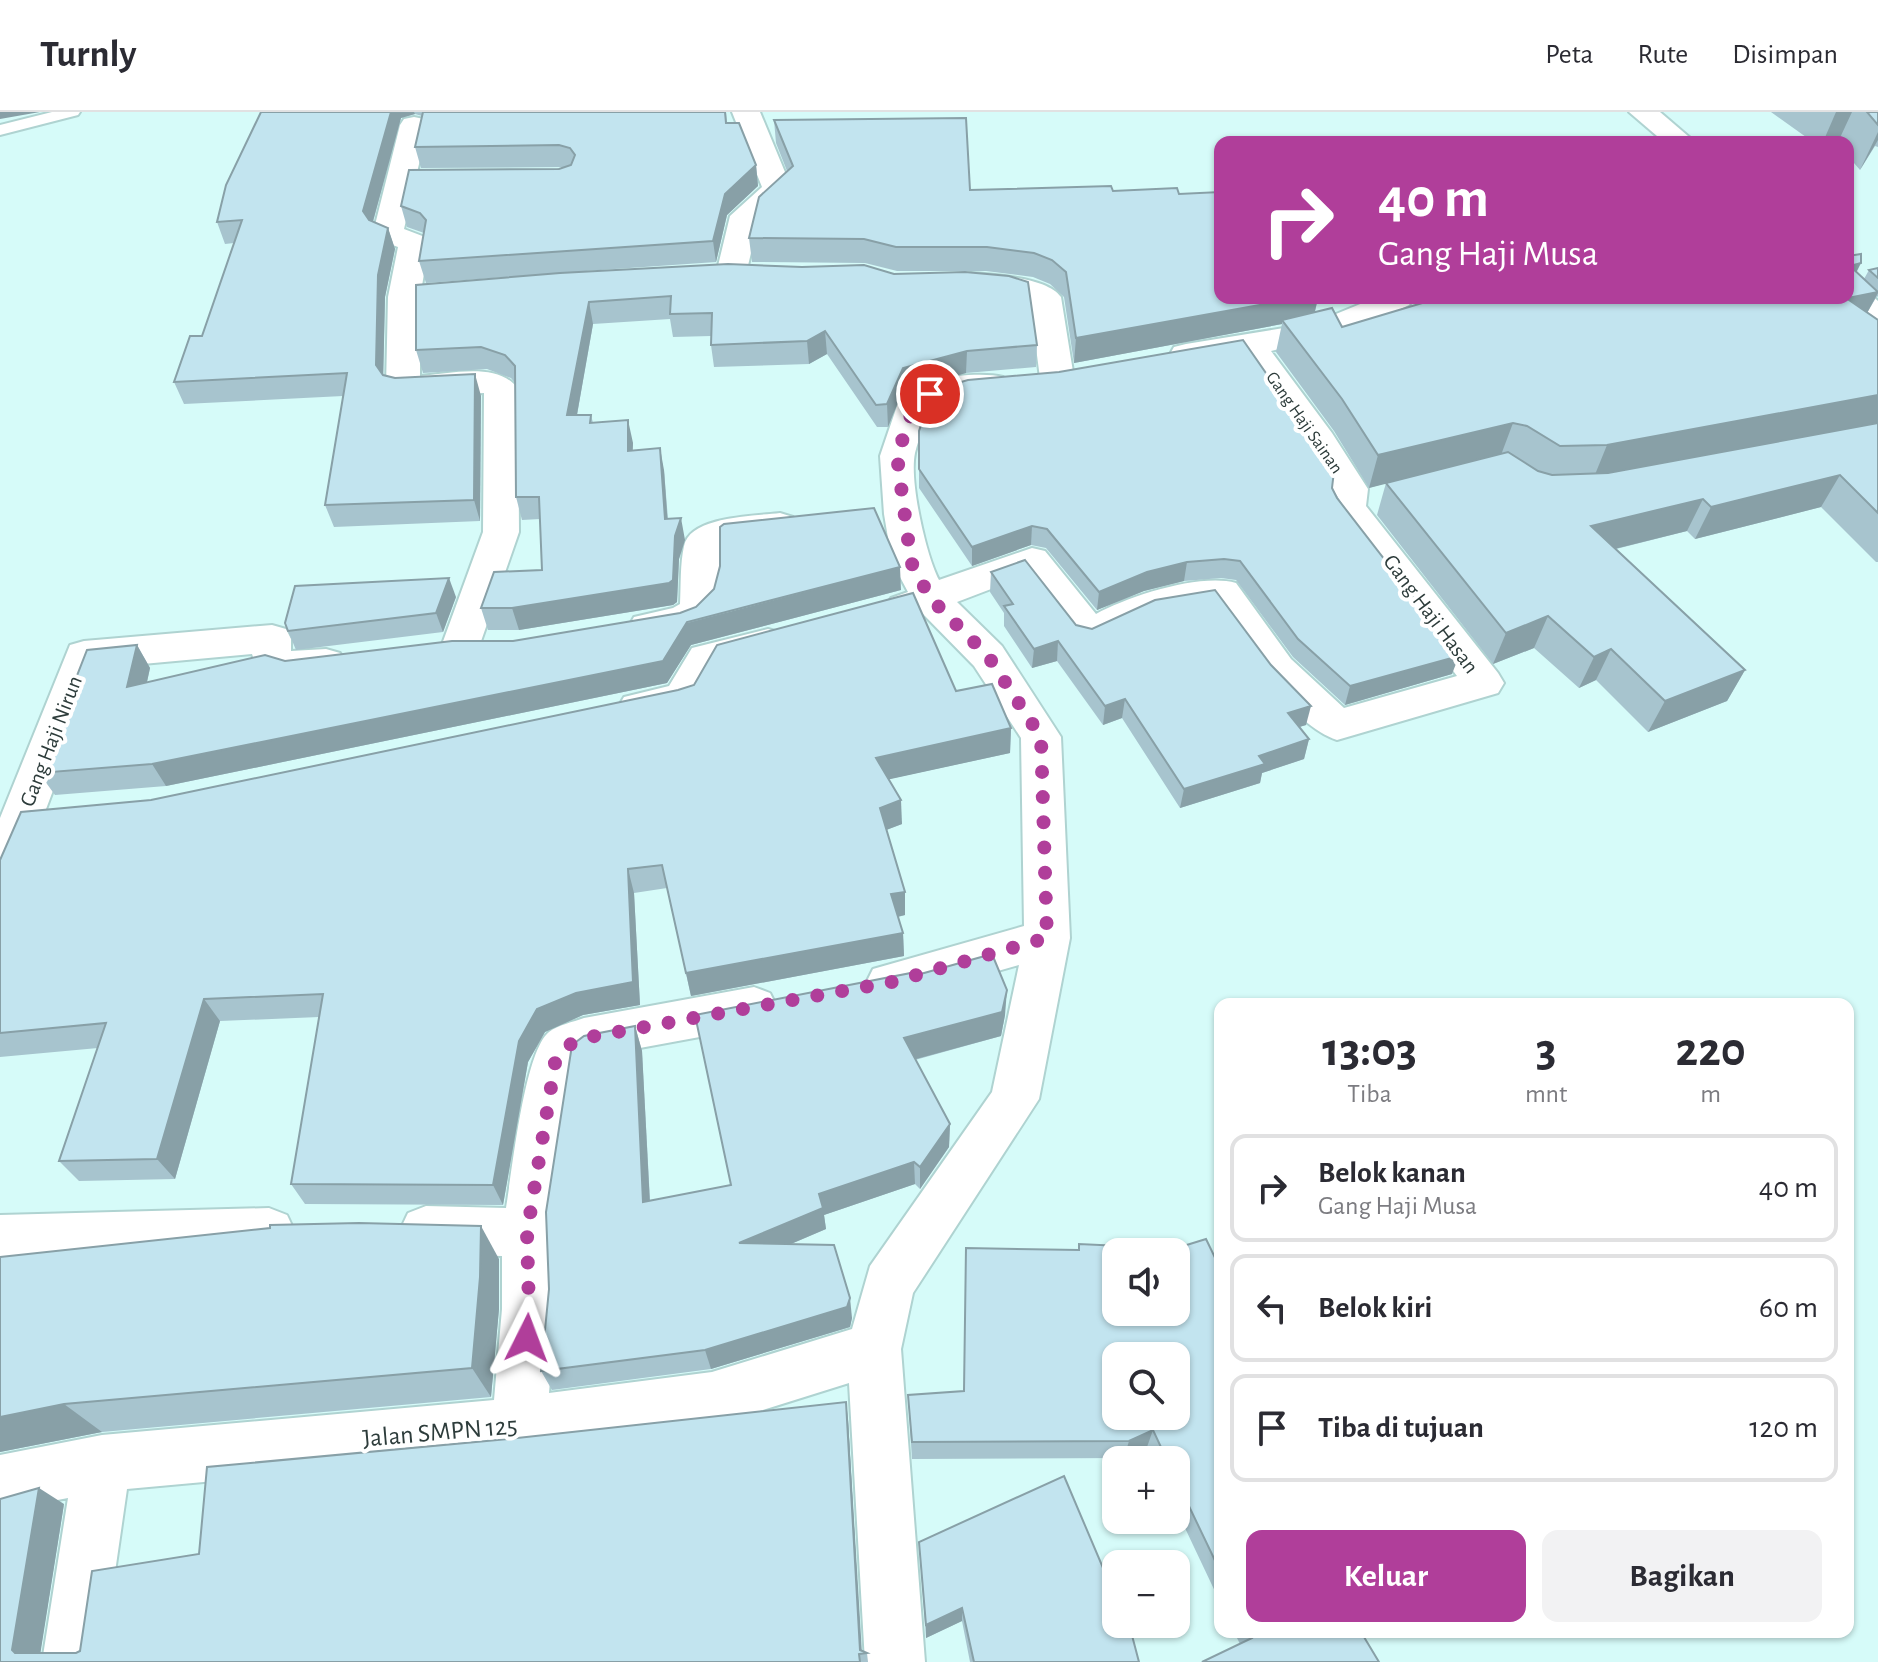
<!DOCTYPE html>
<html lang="id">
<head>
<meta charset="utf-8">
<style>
	:root { --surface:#fff; --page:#f2f2f3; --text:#2b2b33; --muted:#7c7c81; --line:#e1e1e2; --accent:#b03e9a }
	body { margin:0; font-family:"Alegreya Sans",sans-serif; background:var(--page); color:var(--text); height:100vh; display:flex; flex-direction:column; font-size:30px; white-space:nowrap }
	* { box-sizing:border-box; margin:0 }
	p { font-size:26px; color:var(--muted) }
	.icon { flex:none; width:44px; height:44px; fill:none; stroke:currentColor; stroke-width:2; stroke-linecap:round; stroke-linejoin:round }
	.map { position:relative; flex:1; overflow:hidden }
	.sheet { position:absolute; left:1214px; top:886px; width:640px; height:640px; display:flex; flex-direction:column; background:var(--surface); border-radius:16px; box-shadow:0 2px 6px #0004 }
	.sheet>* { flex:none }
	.guide { position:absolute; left:1214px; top:24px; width:640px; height:168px; border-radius:16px; box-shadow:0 2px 6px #0004; background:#b03e9a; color:#fff; overflow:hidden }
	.controls { position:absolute; left:1102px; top:1126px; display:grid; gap:16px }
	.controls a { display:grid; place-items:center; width:88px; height:88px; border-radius:16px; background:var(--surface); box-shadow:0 2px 6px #0004; font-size:40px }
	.pin { position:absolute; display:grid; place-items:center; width:68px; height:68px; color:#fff; margin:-34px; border:4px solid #fff; border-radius:50%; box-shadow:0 2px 8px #0007 }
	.me { position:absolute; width:88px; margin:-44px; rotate:3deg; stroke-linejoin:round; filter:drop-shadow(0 0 6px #0008) }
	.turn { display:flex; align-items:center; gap:28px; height:168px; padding:0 32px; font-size:36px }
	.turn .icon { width:104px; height:104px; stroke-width:2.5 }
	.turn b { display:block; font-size:56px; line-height:68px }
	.eta { display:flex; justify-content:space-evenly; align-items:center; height:136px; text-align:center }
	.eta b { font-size:48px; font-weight:700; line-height:56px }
	.action { display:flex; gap:16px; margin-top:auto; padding:16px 32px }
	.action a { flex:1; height:92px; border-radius:16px; background:var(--accent); color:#fff; font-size:32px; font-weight:700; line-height:92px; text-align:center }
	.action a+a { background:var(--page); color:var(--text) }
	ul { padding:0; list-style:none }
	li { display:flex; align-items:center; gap:24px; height:108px; margin:0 16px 12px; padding:0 16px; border:4px solid var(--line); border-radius:16px }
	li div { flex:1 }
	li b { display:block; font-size:30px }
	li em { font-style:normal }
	header { display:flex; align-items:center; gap:48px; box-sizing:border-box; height:112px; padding:0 40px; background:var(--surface); border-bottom:2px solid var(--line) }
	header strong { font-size:38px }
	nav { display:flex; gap:44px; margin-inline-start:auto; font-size:28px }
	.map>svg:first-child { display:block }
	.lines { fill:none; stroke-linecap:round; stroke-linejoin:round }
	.service-casing { stroke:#afd3d1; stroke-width:4 }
	.minor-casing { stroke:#afd3d1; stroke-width:4 }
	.secondary-casing { stroke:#afd3d1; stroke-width:4 }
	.service { fill:#fff; fill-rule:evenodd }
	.minor { fill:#fff; fill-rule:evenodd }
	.secondary { fill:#fff; fill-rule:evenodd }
	.wall { fill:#a7c4ce }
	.shaded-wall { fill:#88a0a7 }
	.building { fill:#c2e4ef; stroke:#88a0a7; stroke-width:2; fill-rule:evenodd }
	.route { stroke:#b03e9a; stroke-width:14; stroke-dasharray:0 25.2 }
	.labels { text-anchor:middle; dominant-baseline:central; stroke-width:8; stroke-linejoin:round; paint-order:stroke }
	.far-street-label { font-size:18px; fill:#2d3c3b; stroke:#fff }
	.street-label { font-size:22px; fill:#2d3c3b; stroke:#fff }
	.near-street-label { font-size:26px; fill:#2d3c3b; stroke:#fff }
</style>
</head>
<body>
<header>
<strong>Turnly</strong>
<nav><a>Peta</a><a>Rute</a><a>Disimpan</a></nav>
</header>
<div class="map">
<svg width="1878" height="1550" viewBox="0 0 1878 1550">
	<rect width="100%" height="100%" fill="#d6fbf9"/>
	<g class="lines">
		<g class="service-casing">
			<path id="service" d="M52,0H80L78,3L0,23V13Z"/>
		</g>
		<g class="minor-casing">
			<g id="minor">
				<path d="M732,0H760L792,77L759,107L746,162L742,169L731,171L720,169L716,162L730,104L762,75Z"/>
				<path d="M414,5L424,7L428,13L404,117L425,125L429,131L422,174L476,170L487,172L492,179L487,186L420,193V264C449,262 499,249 518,277L519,420L479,535L474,545L460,549L446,545L441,535L483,420L484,281L403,285L391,282L386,275L388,185L398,135L377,127L373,121L400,13L404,7Z"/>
				<path d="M971,161C994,163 1047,165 1061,185L1074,266L1069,273L1057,276L1045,273L1040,266L1030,190L1009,183L960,177L955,170L960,163Z"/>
				<path d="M1375,186H1414L1409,193L1360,217L1271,239L1332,321L1368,377L1366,394L1498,561L1504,571L1498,581L1337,628C1292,614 1240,533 1213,495L1151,505L1090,534L1076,531L1025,464L957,490L1002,534L1061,625L1070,826L1039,987L913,1181L901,1237L925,1550H865L849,1271L712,1314L519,1341L127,1377L102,1550H42L68,1386L0,1399V1343L102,1323L494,1288L502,1197V1144L426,1142L408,1135L400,1118L408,1101L426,1094L506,1096C512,1061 524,940 549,920C558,913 573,910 584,906L754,875L770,881L777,895L770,909L754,915L591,945L578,955L553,1121L556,1197L549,1281L712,1260L852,1217L870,1154L992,980L1019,853L889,890L873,885L866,871L873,857L1024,814L1021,626L974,554L923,502L904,508L891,504L885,495L891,486L908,480L892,450L884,402L880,344L899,288C915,265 978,259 1003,265L1008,272L1003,279L951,286L931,294C926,309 919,325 915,341C909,369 926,443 939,468L1032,436L1045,439L1096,502C1129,484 1200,461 1236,471L1291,547L1344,596L1457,564L1335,403L1330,395L1332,377L1241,243L1186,252L1174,249L1170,242L1174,235L1186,232L1314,211Z"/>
				<path d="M780,401L793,405L798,413L793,421L727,432L720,437C719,477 729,513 678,522C663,525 650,528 634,523L629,514L634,505L673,496L680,492C681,473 680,452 684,434C690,404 755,404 780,401Z"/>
				<path d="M272,513L286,517L291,527V539L326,537L340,541L346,551L340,561L295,569L257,557L252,542L99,556L22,761L15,773L0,778V706L70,533L84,529Z"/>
				<path d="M768,517L782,521L787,531L782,541L719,557L696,596L638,610L624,605L618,595L624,585L669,574L692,536Z"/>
				<path d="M269,1096L287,1103L295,1120L287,1137L269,1144L0,1151V1103Z"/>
			</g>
		</g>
		<g class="secondary-casing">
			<g id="secondary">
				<path d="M1629,0H1660L1695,30H1664Z"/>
				<path d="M1848,170L1859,172L1878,189V216L1867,213L1837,186H1848Z"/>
			</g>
		</g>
		<use href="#service" class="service"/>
		<use href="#minor" class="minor"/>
		<use href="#secondary" class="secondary"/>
	</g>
	<g class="wall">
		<path d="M261,0H726L727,11L756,53L758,74L727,103L716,150L586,159L1037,233L1036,255L966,261L903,278L888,315H877L827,242L809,252L714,255L711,233V224L673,225L670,207L593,212L577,303H591L593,311L633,331L632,339L664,358L668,407L685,428L679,447L677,490L673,493L519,518H488L481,496L542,458L540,407L522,408L516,385L515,271L511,266L487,257L423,261L416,238L535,163L426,171L419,149L424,121L407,115L401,94L565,55L421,56L415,35L422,4L415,2L401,6L373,110L388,116L395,137L385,185L383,263L481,284L480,409L334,415L325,393L343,284L184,292L174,270L202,224L234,131L225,132L217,110Z"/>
		<path d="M1771,0H1878V35L1875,34L1860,58L1848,44V30H1813Z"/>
		<path d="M774,8L970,78L1113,79L1220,186H1318L1315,200L1342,215L1423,191L1425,186H1848L1857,160L1864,167L1869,158L1878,156V185L1877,184L1867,201L1878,208V450H1876L1821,395L1695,427L1687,419L1616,437L1745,558L1727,589L1648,620L1596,568L1579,576L1534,536L1493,552L1377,403L1386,371L1369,376L1334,319L1276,240L1282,212L1074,251L1064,185L1050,172L1033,165L986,159H897L865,151L752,150L749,126L787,59L776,31Z"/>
		<path d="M919,319L1332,376L1452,562L1345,593L1293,545L1236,468L1221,466L1184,469L1144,479L1097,498L1046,436L1031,433L972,454L919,376Z"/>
		<path d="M991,460L1076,513L1306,613L1299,615L1309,627L1304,647L1262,661L1260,671L1180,696L1122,606L1103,613L1057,549L1032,556L1004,514V501L990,480Z"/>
		<path d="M901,478L691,533L667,571L166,674L55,683L39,661L137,533L150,556L147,570L285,549L513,529Z"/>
		<path d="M456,485L443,520L296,538L288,519Z"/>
		<path d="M956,579L1011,616L1010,641L889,667L902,712L886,718L905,803L898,805L903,821L904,844L691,884L667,776L634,781L640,893L583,903L545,920L528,950L503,1093L305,1092L291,1072L319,905L220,909L175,1067L79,1069L59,1049L98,936L0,945V748L151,688Z"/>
		<path d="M917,863L1005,903L1001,924L915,948L950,1012L949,1035L920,1077L915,1072L824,1103L826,1117L791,1132L852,1206L850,1215L711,1257L552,1278L541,1259L635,914L642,939L650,1089L731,1073Z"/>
		<path d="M1079,1132L1116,1200L1220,1156V1490L1176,1397V1348H1153L1147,1335L1124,1346L912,1347L908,1283L964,1279L1078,1138Z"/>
		<path d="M0,1145L499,1147V1197L491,1285L102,1320L0,1340Z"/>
		<path d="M848,1307L861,1539L867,1541L868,1550H0L64,1392L40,1541H76L199,1442Z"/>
		<path d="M920,1444L1139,1550H970L962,1509L926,1526Z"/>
		<path d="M1234,1520H1361L1240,1532Z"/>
	</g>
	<g class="shaded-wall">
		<path d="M0,0H40L0,7Z"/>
		<path d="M391,0H414L415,2L401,6L370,120L363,99Z"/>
		<path d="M1836,0H1852L1838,30H1823Z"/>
		<path d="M1878,20V28L1860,58Z"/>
		<path d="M756,53L758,74L727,103L716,150L713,129L725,82Z"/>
		<path d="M388,116L395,137L385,185L383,275L376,253L378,163Z"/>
		<path d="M1861,151L1848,177L1850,154Z"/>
		<path d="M1878,180V181L1861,212L1846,186Z"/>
		<path d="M1298,186H1318L1313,207L1282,208V212L1074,251L1076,226Z"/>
		<path d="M589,190L593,212L573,325L567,303Z"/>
		<path d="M825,219L827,242L809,252L807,229Z"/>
		<path d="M967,239L966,261L903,278L888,315L887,292L903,256Z"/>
		<path d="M475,262L481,284L480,409L474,388Z"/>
		<path d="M1878,283V311L1594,365L1607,333Z"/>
		<path d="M628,308L633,331L632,362L628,339Z"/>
		<path d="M1513,311L1501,343L1369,376L1378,343Z"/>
		<path d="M660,336L664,358L669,429L665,407Z"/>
		<path d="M1840,363L1821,395L1695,427L1711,395Z"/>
		<path d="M1703,387L1687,419L1578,446L1591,414Z"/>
		<path d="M681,406L685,428L679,447L677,490L673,493L519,518L512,496L675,424Z"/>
		<path d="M1032,414L1031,433L972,454V435Z"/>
		<path d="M1187,450L1184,469L1144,479L1097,498L1099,480L1147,460Z"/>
		<path d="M900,455L901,478L691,533L667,571L166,674L152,652Z"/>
		<path d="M449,466L456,485L443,520L436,501Z"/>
		<path d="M1548,504L1534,536L1493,552L1506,521Z"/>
		<path d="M1058,529L1057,549L1032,556L1034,537Z"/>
		<path d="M137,533L150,556L141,597L127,575Z"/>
		<path d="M1611,537L1596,568L1579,576L1594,545Z"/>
		<path d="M1459,544L1452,562L1345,593L1350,574Z"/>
		<path d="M1745,558L1727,589L1648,620L1665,589Z"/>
		<path d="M1125,587L1122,606L1103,613L1105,594Z"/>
		<path d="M1311,594L1306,613L1283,620L1288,601Z"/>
		<path d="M1011,616L1010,641L877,670L876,646Z"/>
		<path d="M1309,627L1304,647L1262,661L1260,671L1180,696L1184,677L1259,644Z"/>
		<path d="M901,688L902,712L881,720L880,696Z"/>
		<path d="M628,757L634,781L640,893L583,903L545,920L528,950L503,1093L493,1073L519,929L537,897Z"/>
		<path d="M905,780V803L892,806L891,782Z"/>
		<path d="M903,821L904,844L691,884L686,861Z"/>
		<path d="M1007,878L1005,903L1001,924L905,950L904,926Z"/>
		<path d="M204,887L220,909L175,1067L157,1047Z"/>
		<path d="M635,914L642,939L651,1112L643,1090Z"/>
		<path d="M950,1012L949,1035L920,1077V1055Z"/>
		<path d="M914,1050L915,1072L824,1103L826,1117L744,1152L739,1131L819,1082Z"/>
		<path d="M481,1114L499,1147V1197L491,1285L472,1256Z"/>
		<path d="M850,1186L852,1206L850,1215L711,1257L705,1238Z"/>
		<path d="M846,1290L848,1307L862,1542L860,1538Z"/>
		<path d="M64,1292L102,1320L0,1340V1305Z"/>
		<path d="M1153,1318L1147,1335L1124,1346L1129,1329Z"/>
		<path d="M39,1376L64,1392L39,1550L15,1541L12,1538Z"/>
		<path d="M962,1496V1509L926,1526V1513Z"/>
	</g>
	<g class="building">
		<path d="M261,0H391L363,99L369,108L388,116L378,163L376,253L383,263L395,266L475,262L474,388L325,393L347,261L174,270L190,224H202L242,108L217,110L226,73Z"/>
		<path d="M423,0H725L726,11H739L756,53L725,82L713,129L419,149L426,108L420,101L401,94L409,58L559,57L571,53L575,43L570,36L559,33L415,35Z"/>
		<path d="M1867,0H1878V13Z"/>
		<path d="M966,6L970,78L1111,74L1113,79L1177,76L1179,82L1220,80V186H1298L1076,226L1066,160L1052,148L1034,141L987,135H896L864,127L749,126L759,85L793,54L774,8Z"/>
		<path d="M1861,142V151L1850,154L1878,180L1848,186V144Z"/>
		<path d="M728,152L802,155L864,153L894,162L965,160L1009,164L1028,170L1037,233L967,239L903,256L887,292L876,293L825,219L807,229L711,233L712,201L670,202L671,184L589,190L567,303H591L590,311L628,308V339L660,336L665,407L681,406L675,424L673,468L669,471L512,496H481L494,460L542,458L539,385H516L515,254L505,243L481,235L416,238V173L560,161Z"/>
		<path d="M1878,156V166L1869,158Z"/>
		<path d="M1439,186H1846L1878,208V283L1607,333L1560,334L1527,314L1513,311L1378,343L1342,287L1282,208L1332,196L1342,215Z"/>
		<path d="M1243,228L1334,359L1332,376L1337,386L1459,544L1350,574L1298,527L1240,449L1224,447L1187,450L1147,460L1099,480L1047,417L1032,414L972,435L919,357V319L933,278L968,268L1059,260Z"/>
		<path d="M1878,311V401L1840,363L1711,395L1703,387L1591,414L1745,558L1665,589L1611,537L1594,545L1548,504L1506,521L1386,371L1508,340L1538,359L1552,363L1608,361Z"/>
		<path d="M874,396L900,455L687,510L663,549L152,652L39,661L87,538L137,533L127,575L265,543L285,549L452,529H513L680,501L696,495L714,477L720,454V415L724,412Z"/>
		<path d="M1025,448L1076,513L1092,517L1155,488L1215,478L1271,553L1311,594L1288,601L1309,627L1259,644L1265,652L1184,677L1125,587L1105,594L1058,529L1034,537L1004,494L1013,492L991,460Z"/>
		<path d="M449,466L436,501L288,519L285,511L295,474Z"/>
		<path d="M913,481L956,579L992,572L1011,616L876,646L901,688L880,696L905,780L891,782L903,821L686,861L662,753L628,757L633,870L576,881L537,897L519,929L493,1073L291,1072L323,882L204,887L157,1047L59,1049L106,911L0,921V748L21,700L151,688L678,578L694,573L717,533Z"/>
		<path d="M992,842L1007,878L1002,900L904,926L950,1012L920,1055L914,1050L819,1082L823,1096L739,1131L834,1133L850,1186L847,1195L705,1238L541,1259L549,1177L546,1100L572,933L584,924L635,914L643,1090L731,1073L695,903L916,860L917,863Z"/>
		<path d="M359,1111L481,1114L480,1165L472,1256L64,1292L0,1305V1145L270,1116V1113Z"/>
		<path d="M1206,1127L1220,1156V1459L1176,1367V1348H1167L1153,1318L1129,1329L912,1330L908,1283L964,1279L966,1136L1079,1138V1132L1121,1134L1122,1140H1116V1200H1176V1140H1164ZM1116,1244H1176V1304H1116Z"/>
		<path d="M846,1290L860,1538L867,1541L859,1542L860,1550H0V1387L39,1376L12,1538L15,1541H76L80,1539L92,1459L199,1442L207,1355L508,1327Z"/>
		<path d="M1064,1364L1109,1470L1116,1468V1512H1129L1139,1550H974L962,1496L926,1513L919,1430Z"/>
		<path d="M1249,1520H1361L1379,1550H1202L1252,1526Z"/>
	</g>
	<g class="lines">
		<path class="route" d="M527,1226L529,1197L527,1121L555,951L565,935L584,926L892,870L1047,826L1041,625L988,544L930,486L911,450L897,344L916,288L930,282"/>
	</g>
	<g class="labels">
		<g class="far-street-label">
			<text transform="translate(1304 311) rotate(55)">Gang Haji Sainan</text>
		</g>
		<g class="street-label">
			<text transform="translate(1431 502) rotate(53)">Gang Haji Hasan</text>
			<text transform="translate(51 629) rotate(-69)">Gang Haji Nirun</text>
		</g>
		<g class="near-street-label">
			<text transform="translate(440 1320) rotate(-5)">Jalan SMPN 125</text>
		</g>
	</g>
</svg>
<div class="controls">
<a><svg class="icon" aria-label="sound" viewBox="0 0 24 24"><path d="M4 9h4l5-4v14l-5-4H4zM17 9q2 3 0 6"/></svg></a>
<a><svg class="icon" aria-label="search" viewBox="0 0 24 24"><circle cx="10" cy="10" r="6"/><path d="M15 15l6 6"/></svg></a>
<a>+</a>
<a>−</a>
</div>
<div class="pin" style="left:930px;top:282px;background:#d93025"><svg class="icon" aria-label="arrive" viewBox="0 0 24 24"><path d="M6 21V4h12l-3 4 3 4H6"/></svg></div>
<svg class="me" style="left:527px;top:1226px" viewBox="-20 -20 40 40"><path d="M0-17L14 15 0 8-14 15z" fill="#b03e9a" stroke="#fff" stroke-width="4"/></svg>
<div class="guide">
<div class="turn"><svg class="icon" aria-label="right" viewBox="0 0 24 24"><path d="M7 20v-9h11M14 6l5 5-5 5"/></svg><div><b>40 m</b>Gang Haji Musa</div></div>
</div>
<section class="sheet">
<div class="eta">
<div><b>13:03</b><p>Tiba</p></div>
<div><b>3</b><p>mnt</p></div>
<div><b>220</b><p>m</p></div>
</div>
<ul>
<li><svg class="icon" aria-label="right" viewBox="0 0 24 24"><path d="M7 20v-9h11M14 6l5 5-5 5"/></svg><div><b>Belok kanan</b><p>Gang Haji Musa</p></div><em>40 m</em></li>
<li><svg class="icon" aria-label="left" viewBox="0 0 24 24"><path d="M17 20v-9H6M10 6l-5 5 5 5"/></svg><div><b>Belok kiri</b></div><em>60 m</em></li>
<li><svg class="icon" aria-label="arrive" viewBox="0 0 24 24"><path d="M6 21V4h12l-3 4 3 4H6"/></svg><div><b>Tiba di tujuan</b></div><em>120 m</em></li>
</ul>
<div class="action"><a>Keluar</a><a>Bagikan</a></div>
</section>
</div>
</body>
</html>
